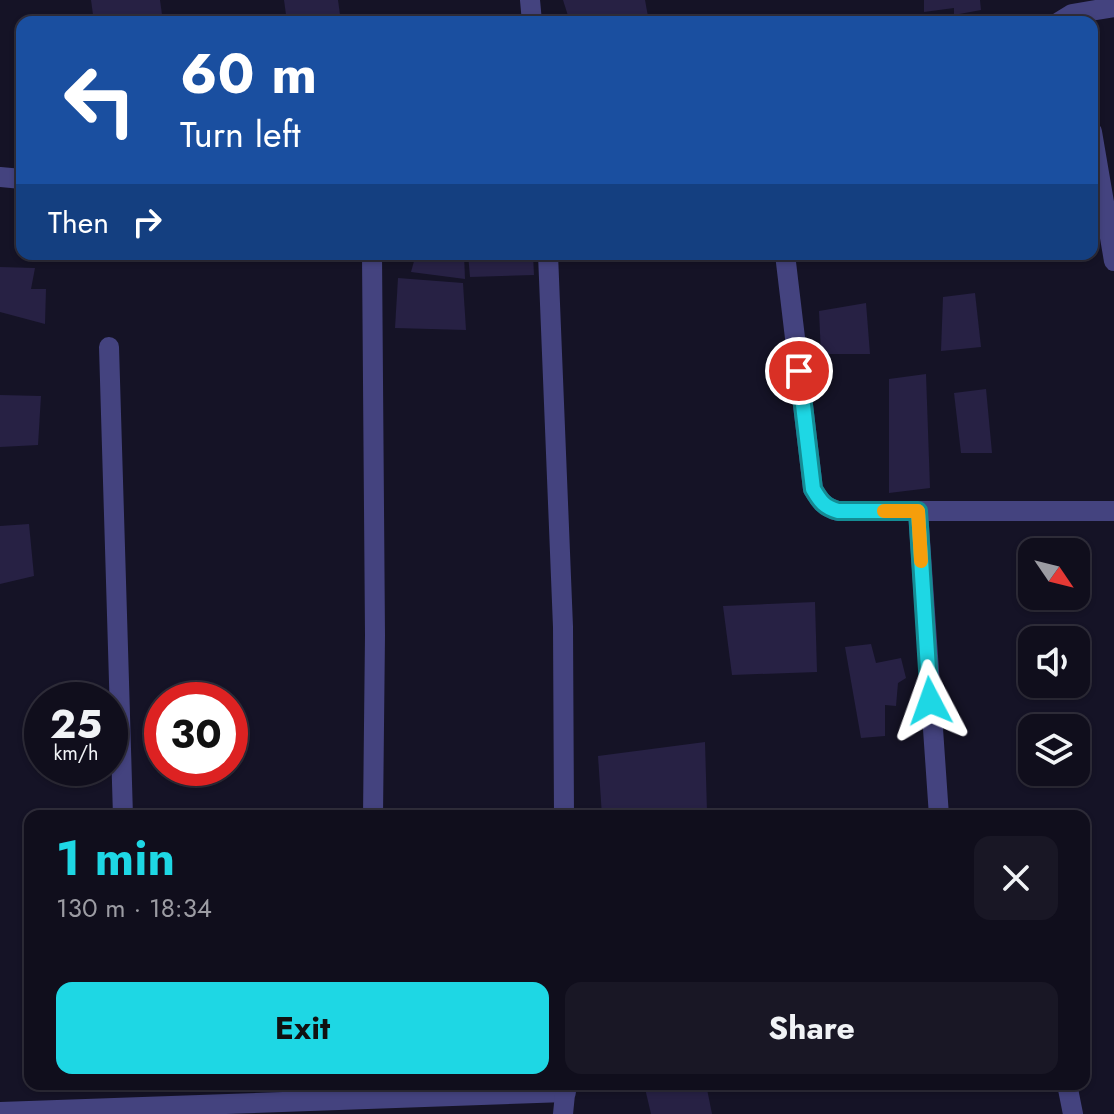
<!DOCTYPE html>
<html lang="en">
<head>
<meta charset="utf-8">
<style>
	:root { --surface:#100e1c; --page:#191725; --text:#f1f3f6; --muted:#9c9ca3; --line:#302e3b; --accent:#1ed7e4 }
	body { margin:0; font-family:Jost,sans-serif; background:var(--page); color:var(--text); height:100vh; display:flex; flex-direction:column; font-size:30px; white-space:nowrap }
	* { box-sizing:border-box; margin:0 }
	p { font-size:26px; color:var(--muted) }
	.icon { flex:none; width:44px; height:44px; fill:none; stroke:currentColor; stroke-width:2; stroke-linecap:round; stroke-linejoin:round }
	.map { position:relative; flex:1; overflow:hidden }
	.side { position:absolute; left:24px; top:810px; width:1066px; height:280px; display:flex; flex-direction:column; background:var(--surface); border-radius:16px; box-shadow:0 2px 6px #0004,0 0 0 2px var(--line) }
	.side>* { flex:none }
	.banner { position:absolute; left:16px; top:16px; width:1082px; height:244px; border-radius:16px; box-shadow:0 2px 6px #0004,0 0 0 2px var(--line); background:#1a4fa0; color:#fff; overflow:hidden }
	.needle { width:52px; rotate:125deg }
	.fabs { position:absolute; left:1018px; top:538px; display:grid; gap:16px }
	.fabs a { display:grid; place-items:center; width:72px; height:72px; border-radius:16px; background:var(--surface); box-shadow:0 2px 6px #0004,0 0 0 2px var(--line); font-size:40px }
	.speed { position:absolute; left:24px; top:682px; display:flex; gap:16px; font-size:40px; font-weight:700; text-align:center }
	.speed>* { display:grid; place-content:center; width:104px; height:104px; border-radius:50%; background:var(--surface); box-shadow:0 2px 6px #0004,0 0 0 2px var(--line); line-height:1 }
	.speed small { font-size:20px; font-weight:400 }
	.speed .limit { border:12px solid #d22; background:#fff; color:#111 }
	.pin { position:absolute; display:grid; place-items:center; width:68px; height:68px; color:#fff; margin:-34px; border:4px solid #fff; border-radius:50%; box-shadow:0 2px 8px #0007 }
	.me { position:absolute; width:88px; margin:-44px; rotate:356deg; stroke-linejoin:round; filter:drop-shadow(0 0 6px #0008) }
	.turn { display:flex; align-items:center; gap:28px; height:168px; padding:0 32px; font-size:36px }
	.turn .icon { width:104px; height:104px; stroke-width:2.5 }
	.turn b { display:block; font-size:56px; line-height:68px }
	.then { display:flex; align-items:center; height:76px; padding:0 32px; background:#0003; gap:16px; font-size:30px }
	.round { display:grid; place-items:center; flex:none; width:84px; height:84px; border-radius:16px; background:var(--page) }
	.head { display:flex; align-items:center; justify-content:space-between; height:136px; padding:0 32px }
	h1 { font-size:48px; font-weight:700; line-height:60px; color:var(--accent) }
	.cta { display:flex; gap:16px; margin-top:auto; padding:16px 32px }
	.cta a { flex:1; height:92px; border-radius:16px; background:var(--accent); color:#111; font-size:32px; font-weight:700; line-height:92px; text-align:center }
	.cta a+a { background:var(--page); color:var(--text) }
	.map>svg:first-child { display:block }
	.building { fill:#272144 }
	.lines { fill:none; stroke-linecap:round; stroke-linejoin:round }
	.street { stroke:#44437f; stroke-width:20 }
	.route-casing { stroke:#148c94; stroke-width:20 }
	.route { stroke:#1ed7e4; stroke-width:14 }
	.slow { stroke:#f59e0b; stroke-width:14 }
</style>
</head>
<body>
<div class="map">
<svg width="1114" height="1114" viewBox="0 0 1114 1114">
	<rect width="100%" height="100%" fill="#151326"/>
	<g class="building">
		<path d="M91,0H160L163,22H94Z"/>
		<path d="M284,0H338L341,22H287Z"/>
		<path d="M563,0H645L649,22H570Z"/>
		<path d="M924,0H980L981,10L954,15V8L924,12Z"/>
		<path d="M416,254H464L465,279L411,272Z"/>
		<path d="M468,254H533L534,275L470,277Z"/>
		<path d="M0,267L35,268L31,289H46L45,324L0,312Z"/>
		<path d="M398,278L463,283L466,330L395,328Z"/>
		<path d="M975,293L981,347L941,351L943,297Z"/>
		<path d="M866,303L870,354H821L819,311Z"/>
		<path d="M926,374L930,488L889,493V379Z"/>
		<path d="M986,389L992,453H961L954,393Z"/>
		<path d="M0,395L41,396L38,445L0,447Z"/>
		<path d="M29,524L34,576L0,584V526Z"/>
		<path d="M815,602L817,672L732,675L723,606Z"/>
		<path d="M871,644L876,663L901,658L906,678L898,683L896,706L885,705V736L861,738L845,647Z"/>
		<path d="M705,742L707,812L683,816H602L598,756Z"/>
		<path d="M644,1084H706L712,1114H651Z"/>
	</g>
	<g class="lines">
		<g class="street">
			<path d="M530,0L532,22"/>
			<path d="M1059,22L1072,14L1114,7"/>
			<path d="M1092,132L1114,261"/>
			<path d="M0,177L22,179"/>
			<path d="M372,254L375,635L373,816"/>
			<path d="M548,254L563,627L564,816"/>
			<path d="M785,254L813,489C820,501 824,507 838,511H1114"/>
			<path d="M109,347L123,816"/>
			<path d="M918,511L939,816"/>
			<path d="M1067,1084L1073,1114"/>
			<path d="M0,1112L566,1092"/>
			<path d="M563,1114L566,1084"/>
		</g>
	</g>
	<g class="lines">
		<g class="route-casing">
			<path id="route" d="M799,371L813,489C820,501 824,507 838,511H918L930,701"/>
		</g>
		<use href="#route" class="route"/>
		<path class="slow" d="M884,511H918L921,561"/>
	</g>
</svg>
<div class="fabs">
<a><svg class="needle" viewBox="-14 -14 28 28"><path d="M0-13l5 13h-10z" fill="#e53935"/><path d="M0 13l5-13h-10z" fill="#9c9ca3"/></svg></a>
<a><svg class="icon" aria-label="sound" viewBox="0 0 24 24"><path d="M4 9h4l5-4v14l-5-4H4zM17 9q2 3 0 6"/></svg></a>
<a><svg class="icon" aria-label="layers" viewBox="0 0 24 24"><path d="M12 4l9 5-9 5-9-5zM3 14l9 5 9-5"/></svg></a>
</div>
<div class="speed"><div>25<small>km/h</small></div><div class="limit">30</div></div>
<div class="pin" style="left:799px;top:371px;background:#d93025"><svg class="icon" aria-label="arrive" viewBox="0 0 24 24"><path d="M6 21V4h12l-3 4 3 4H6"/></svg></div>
<svg class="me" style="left:930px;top:701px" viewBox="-20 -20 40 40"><path d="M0-17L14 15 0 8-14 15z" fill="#1ed7e4" stroke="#fff" stroke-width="4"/></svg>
<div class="banner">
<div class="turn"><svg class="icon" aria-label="left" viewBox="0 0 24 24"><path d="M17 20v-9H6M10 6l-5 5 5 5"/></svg><div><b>60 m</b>Turn left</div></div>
<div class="then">Then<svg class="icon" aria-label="right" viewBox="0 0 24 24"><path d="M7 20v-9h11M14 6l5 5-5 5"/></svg></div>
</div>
<section class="side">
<div class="head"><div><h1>1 min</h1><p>130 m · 18:34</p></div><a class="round"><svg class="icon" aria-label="close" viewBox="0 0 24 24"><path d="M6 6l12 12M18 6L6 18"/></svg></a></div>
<div class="cta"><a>Exit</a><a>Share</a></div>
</section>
</div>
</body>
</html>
